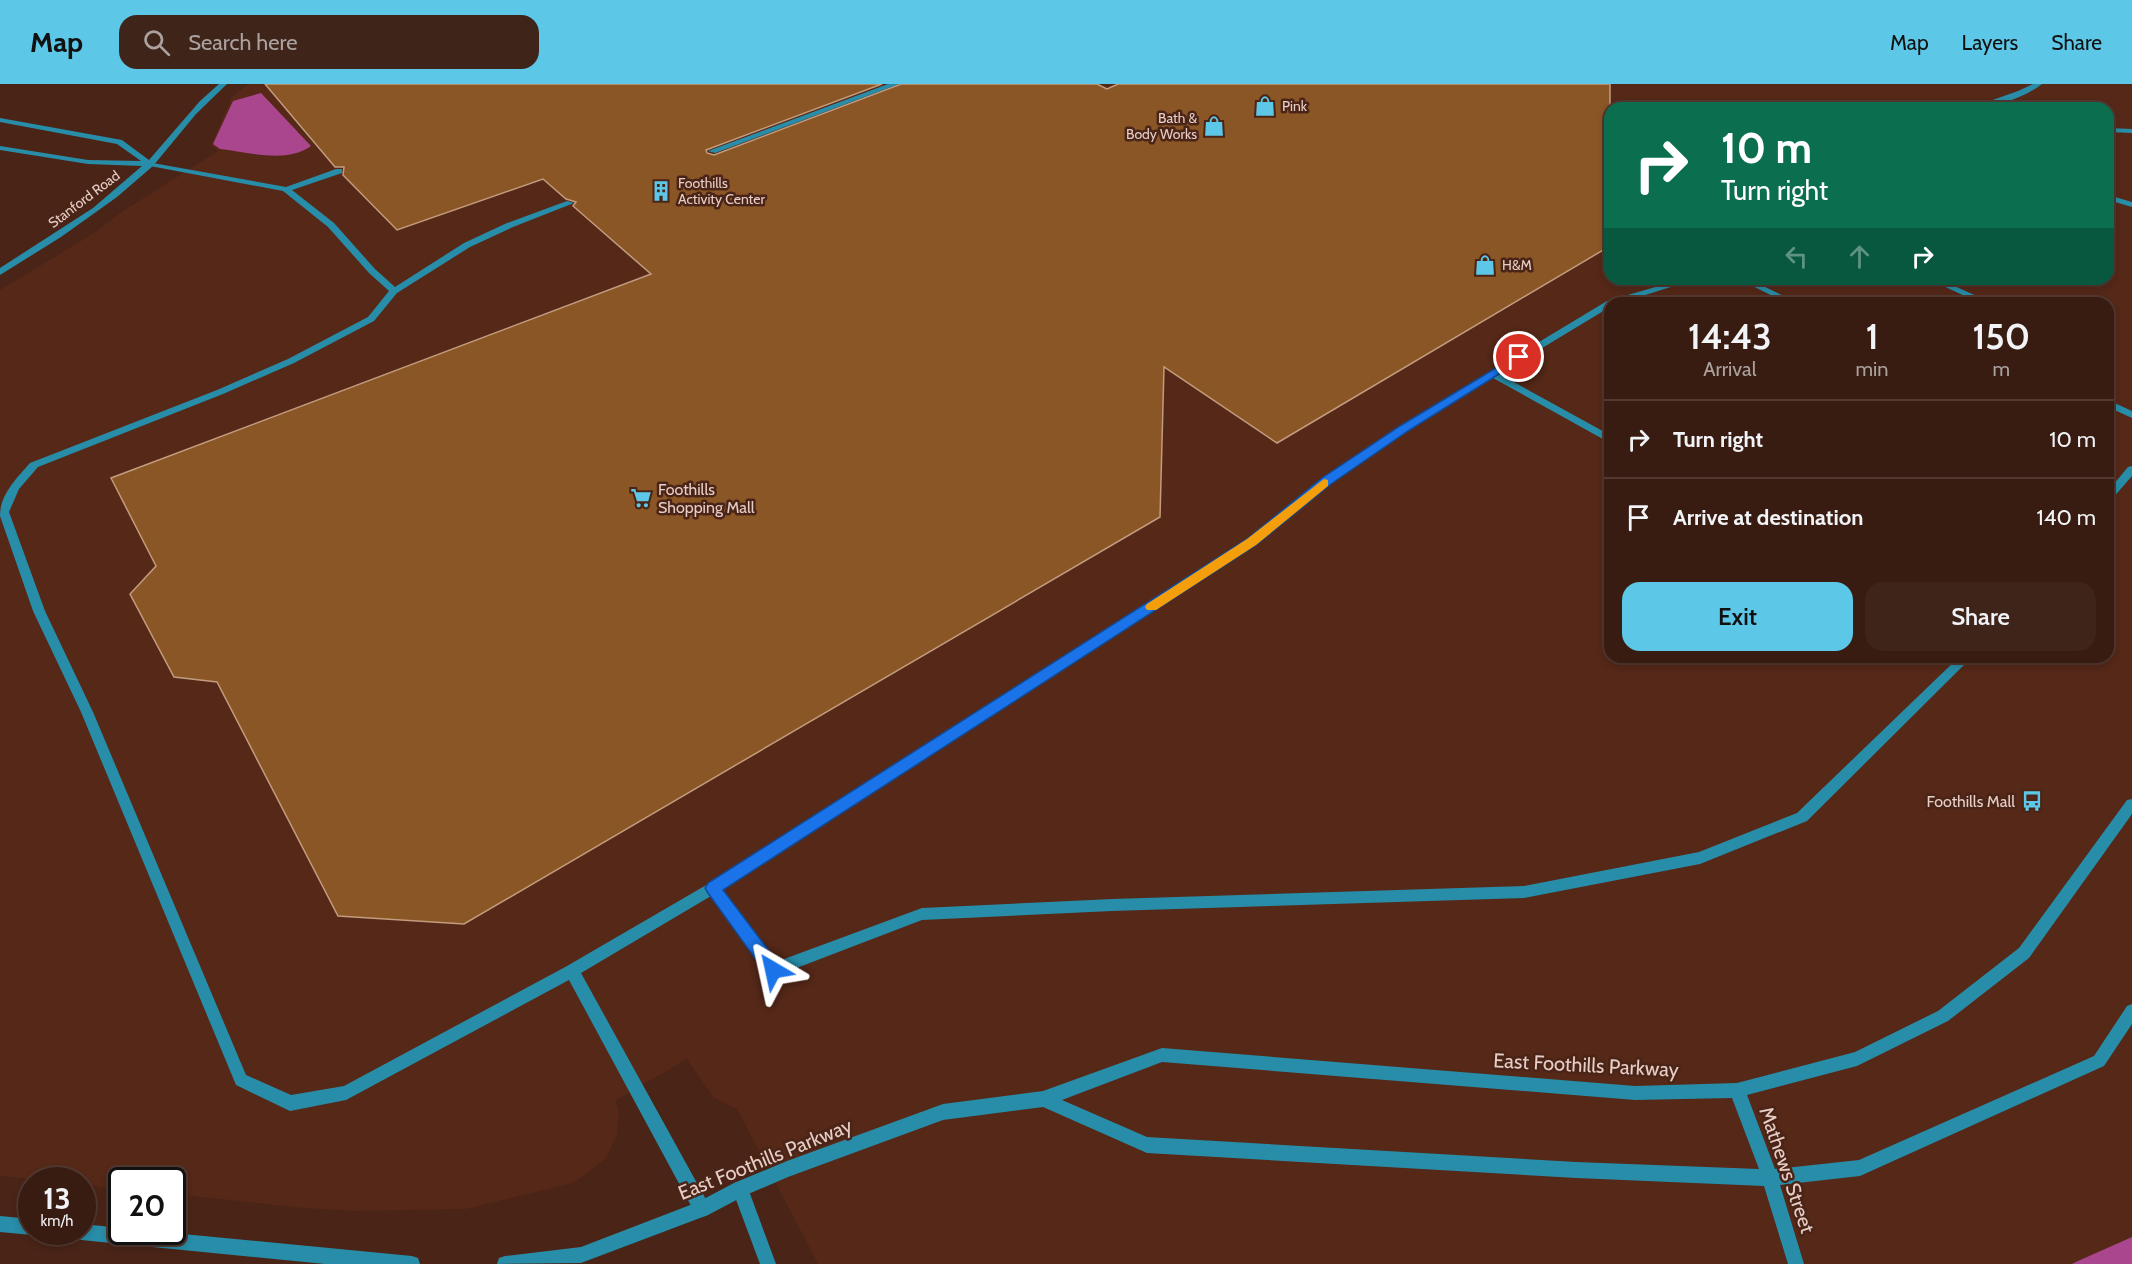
<!DOCTYPE html>
<html lang="en">
<head>
<meta charset="utf-8">
<style>
	:root { --surface:#381b11; --page:#3f241a; --text:#f1f3f6; --muted:#aba19f; --line:#523931; --accent:#5cc7e7 }
	body { margin:0; font-family:Cabin,sans-serif; background:var(--page); color:var(--text); height:100vh; display:flex; flex-direction:column; font-size:22px; white-space:nowrap }
	* { box-sizing:border-box; margin:0 }
	p { font-size:20px; color:var(--muted) }
	.icon { flex:none; width:33px; height:33px; fill:none; stroke:currentColor; stroke-width:2; stroke-linecap:round; stroke-linejoin:round }
	.map { position:relative; flex:1; overflow:hidden }
	.drawer { position:absolute; left:1604px; top:213px; width:510px; height:366px; display:flex; flex-direction:column; background:var(--surface); border-radius:18px; box-shadow:0 3px 9px #0003,0 0 0 2px var(--line) }
	.drawer>* { flex:none }
	.banner { position:absolute; left:1604px; top:18px; width:510px; height:183px; border-radius:18px; box-shadow:0 3px 9px #0003,0 0 0 2px var(--line); background:#0b6e4f; color:#fff; overflow:hidden }
	.speed { position:absolute; left:18px; top:1083px; display:flex; gap:12px; font-size:30px; font-weight:700; text-align:center }
	.speed>* { display:grid; place-content:center; width:78px; height:78px; border-radius:50%; background:var(--surface); box-shadow:0 3px 9px #0003,0 0 0 2px var(--line); line-height:1 }
	.speed small { font-size:15px; font-weight:400 }
	.speed .limit { border:3px solid #111; border-radius:9px; background:#fff; color:#111 }
	.pin { position:absolute; display:grid; place-items:center; width:51px; height:51px; color:#fff; margin:-26px; border:3px solid #fff; border-radius:50%; box-shadow:0 2px 6px #0007 }
	.me { position:absolute; width:66px; margin:-33px; rotate:324deg; stroke-linejoin:round; filter:drop-shadow(0 0 4px #0008) }
	.turn { display:flex; align-items:center; gap:21px; height:126px; padding:0 18px; font-size:27px }
	.turn .icon { width:78px; height:78px; stroke-width:2.5 }
	.turn b { display:block; font-size:42px; line-height:51px }
	.lanes { display:flex; align-items:center; height:57px; padding:0 18px; background:#0003; justify-content:center; gap:30px; direction:ltr }
	.lanes .off { opacity:.35 }
	.eta { display:flex; justify-content:space-evenly; align-items:center; height:102px; text-align:center }
	.eta b { font-size:36px; font-weight:600; line-height:42px }
	.cta { display:flex; gap:12px; margin-top:auto; padding:12px 18px }
	.cta a { flex:1; height:69px; border-radius:18px; background:var(--accent); color:#111; font-size:24px; font-weight:600; line-height:69px; text-align:center }
	.cta a+a { background:var(--page); color:var(--text) }
	ul { padding:0; list-style:none }
	li { display:flex; align-items:center; gap:18px; height:78px; padding:0 18px; border-top:2px solid var(--line) }
	li div { flex:1 }
	li b { display:block; font-size:22px }
	li em { font-style:normal }
	header { display:flex; align-items:center; gap:36px; box-sizing:border-box; height:84px; padding:0 30px; background:var(--accent); color:#111 }
	header strong { font-size:28px }
	nav { display:flex; gap:33px; margin-inline-start:auto; font-size:21px }
	.search { width:420px; height:54px; background:var(--page); display:flex; align-items:center; gap:15px; box-sizing:border-box; padding:0 21px; border-radius:18px; color:var(--muted); font-size:22px }
	.map>svg:first-child { display:block }
	.built { fill:#552818; fill-rule:evenodd }
	.water { fill:#aa468e }
	.building { fill:#8b5626; stroke:#c29c7e; stroke-width:1.5 }
	.lines { fill:none; stroke-linecap:round; stroke-linejoin:round }
	.lane { fill:#288da8; fill-rule:evenodd }
	.street { fill:#288da8; fill-rule:evenodd }
	.route { fill:#1a73e8; stroke:#114b97; stroke-width:1.5 }
	.slow { fill:#f59e0b }
	.labels { text-anchor:middle; dominant-baseline:central; stroke-width:5; stroke-linejoin:round; paint-order:stroke }
	.far-poi-label { font-size:14px; fill:#e6cdc5; stroke:#4a2417; text-anchor:start }
	.far-street-label { font-size:14px; fill:#e6cdc5; stroke:#4a2417 }
	.poi-label { font-size:16px; fill:#e6cdc5; stroke:#4a2417; text-anchor:start }
	.near-street-label { font-size:20px; fill:#e6cdc5; stroke:#4a2417 }
</style>
</head>
<body>
<header>
<strong>Map</strong>
<div class="search"><svg class="icon" aria-label="search" viewBox="0 0 24 24"><circle cx="10" cy="10" r="6"/><path d="M15 15l6 6"/></svg>Search here</div>
<nav><a>Map</a><a>Layers</a><a>Share</a></nav>
</header>
<div class="map">
<svg width="2132" height="1180" viewBox="0 0 2132 1180">
	<rect width="100%" height="100%" fill="#4a2417"/>
	<path class="built" d="M248,0H2132V1180H818L737,1025L714,1014L687,975L615,1017L619,1028L617,1051L605,1075L573,1099L466,1125L356,1127L304,1124L173,1110L172,1096H122L121,1105L83,1101L82,1096H41L0,1092V206L94,149L123,127L218,67L211,61L232,13ZM1610,24H2108V195H1610ZM1610,219H2108V573H1610Z"/>
	<g class="water">
		<path d="M261,9L311,62C287,80 248,68 220,65L213,60L233,17Z"/>
		<path d="M2132,1153V1180H2072L2078,1177Z"/>
	</g>
	<path class="building" d="M265,0H882L706,66L707,69L714,71L901,0H1097L1107,5L1118,0H1610V162L1277,359L1164,283L1160,433L464,840L338,832L217,598L174,593L130,510L156,482L111,394L651,190L573,122L576,118L566,115L543,95L397,146L343,91L344,83H335Z"/>
	<g class="lines">
		<g class="lane">
			<path d="M888,0H899L715,69L708,67Z"/>
			<path d="M2033,0H2042C2024,14 1993,24 1970,24L2018,7Z"/>
			<path d="M2108,44L2132,45V49L2108,48Z"/>
			<path d="M147,78L286,103L336,85H342V89L292,106L334,139L375,185L395,203L464,159L507,139L567,117L574,119L513,143L470,163L397,209L374,237L294,279L223,310L38,383L19,405L9,428L45,527L93,628L246,991L291,1011L344,1002L567,882L708,800L1247,455L1322,395L1400,342L1607,217L1683,195H1696L1620,219H1610V223L1499,290L1610,351V359L1493,294L1408,346L1330,399L1255,461L722,805L776,878L922,824L1112,815L1524,802L1699,768L1797,729L1959,573H1972L1807,737L1700,780L1524,814L1112,827L922,836L773,893L768,891L711,812L581,889L708,1119L710,1125L708,1131L702,1133L696,1131L569,896L346,1016L290,1027L236,1001L81,628L33,527L0,432C0,410 17,394 30,379L217,306L288,275L368,233L389,207L369,189L328,143L283,107L150,82L146,80Z"/>
			<path d="M2108,111L2132,118V123L2108,116Z"/>
			<path d="M1738,195H1749L1798,219H1787Z"/>
			<path d="M1928,195H1939L1992,219H1980Z"/>
			<path d="M2108,316L2132,327V334L2108,323Z"/>
			<path d="M2132,382V392L2112,415L2108,416V407L2128,383Z"/>
			<path d="M740,1097L746,1099L776,1180H760L732,1105L734,1099Z"/>
		</g>
		<g class="street">
			<path d="M219,0H227L196,30L153,82L117,113L61,153L0,191V184L93,124L142,82L88,80L0,66V62L88,76L141,77L117,60L0,38V34L122,56L149,76L200,17Z"/>
			<path d="M2132,715V730L2029,874L1948,937L1857,982L1747,1011L1775,1085L1859,1076L2094,972L2127,922L2132,920V940L2104,982L1860,1092L1780,1101L1804,1180H1788L1764,1102L1576,1094L1147,1069L1043,1023L943,1036L788,1093L746,1111L708,1131L581,1179L497,1180L499,1174L505,1172L581,1163L698,1118L734,1099L787,1077L943,1020L1043,1007L1162,964L1635,1002L1737,999L1855,968L1938,927L2019,864L2127,716ZM1162,978L1635,1016L1732,1014L1759,1085L1576,1078L1147,1053L1062,1016Z"/>
			<path d="M0,1132L32,1135V1148L38,1149L32,1151L0,1148Z"/>
			<path d="M82,1140L122,1144V1148H162L412,1172L418,1174L420,1180H325L81,1156L75,1154L73,1148H82Z"/>
		</g>
	</g>
	<path class="route" d="M1519,270L1523,271V275L1408,347L1331,400L1256,461L723,806L779,880L781,886L779,891L773,893L767,891L708,809L705,804L708,799L1247,455L1322,394L1400,342Z"/>
	<path class="slow" d="M1324,395L1328,396V402L1256,461L1156,526H1147L1145,523L1147,520L1247,455Z"/>
	<defs>
		<g id="shop-bare" transform="scale(1.62)"><path d="M-5-2.5h2.3a2.7 3.5 0 0 1 5.4 0H5L5.5 6h-11ZM-1.5-2.5h3a1.5 2.3 0 0 0-3 0Z" fill="#5cc7e7" stroke="#4a2417" stroke-width="2.5" paint-order="stroke"/></g>
		<g id="building-bare" transform="scale(1.62)"><path d="M-4-6H4V6H1V3H-1V6H-4ZM-2.5-4.3h1.7v1.8h-1.7ZM.8-4.3h1.7v1.8H.8ZM-2.5-1h1.7V.8h-1.7ZM.8-1h1.7V.8H.8Z" fill="#5cc7e7" stroke="#4a2417" stroke-width="2.5" paint-order="stroke"/></g>
		<g id="supermarket-bare" transform="scale(1.62)"><path d="M-6-5.5h2.5l.6 2H6L4.5 2H-2.5L-4.4-4H-6ZM-1.5 3.2a1.3 1.3 0 1 0 .1 0ZM3 3.2a1.3 1.3 0 1 0 .1 0Z" fill="#5cc7e7" stroke="#4a2417" stroke-width="2.5" paint-order="stroke"/></g>
		<g id="bus-bare" transform="scale(1.62)"><path d="M-5-6H5V4H4V6H2V4H-2V6H-4V4H-5ZM-3.5-4V0h7V-4ZM-3.5 1.2v1.5H-2V1.2ZM2 1.2v1.5H3.5V1.2Z" fill="#5cc7e7" stroke="#4a2417" stroke-width="2.5" paint-order="stroke"/></g>
	</defs>
	<g fill-rule="evenodd">
		<use href="#shop-bare" x="1265" y="22"/>
		<use href="#shop-bare" x="1214" y="42"/>
		<use href="#building-bare" x="661" y="107"/>
		<use href="#shop-bare" x="1485" y="181"/>
		<use href="#supermarket-bare" x="641" y="414"/>
		<use href="#bus-bare" x="2032" y="717"/>
	</g>
	<g class="labels">
		<g class="far-poi-label">
			<text x="1282" y="22">Pink</text>
			<text x="1197" y="34" text-anchor="end">Bath &amp;<tspan x="1197" dy="16">Body Works</tspan></text>
			<text x="678" y="99">Foothills<tspan x="678" dy="16">Activity Center</tspan></text>
			<text x="1502" y="181">H&amp;M</text>
		</g>
		<g class="far-street-label">
			<text transform="translate(84 115) rotate(-37)">Stanford Road</text>
		</g>
		<g class="poi-label">
			<text x="658" y="405">Foothills<tspan x="658" dy="18">Shopping Mall</tspan></text>
			<text x="2015" y="717" text-anchor="end">Foothills Mall</text>
		</g>
		<g class="near-street-label">
			<text transform="translate(1586 981) rotate(3)">East Foothills Parkway</text>
			<text transform="translate(765 1075) rotate(-22)">East Foothills Parkway</text>
			<text transform="translate(1787 1086) rotate(71)">Mathews Street</text>
		</g>
	</g>
</svg>
<div class="speed"><div>13<small>km/h</small></div><div class="limit">20</div></div>
<div class="pin" style="left:1519px;top:273px;background:#d93025"><svg class="icon" aria-label="arrive" viewBox="0 0 24 24"><path d="M6 21V4h12l-3 4 3 4H6"/></svg></div>
<svg class="me" style="left:773px;top:886px" viewBox="-20 -20 40 40"><path d="M0-17L14 15 0 8-14 15z" fill="#1a73e8" stroke="#fff" stroke-width="4"/></svg>
<div class="banner">
<div class="turn"><svg class="icon" aria-label="right" viewBox="0 0 24 24"><path d="M7 20v-9h11M14 6l5 5-5 5"/></svg><div><b>10 m</b>Turn right</div></div>
<div class="lanes"><svg class="icon off" aria-label="left" viewBox="0 0 24 24"><path d="M17 20v-9H6M10 6l-5 5 5 5"/></svg><svg class="icon off" aria-label="ahead" viewBox="0 0 24 24"><path d="M12 20V5M6 11l6-6 6 6"/></svg><svg class="icon" aria-label="right" viewBox="0 0 24 24"><path d="M7 20v-9h11M14 6l5 5-5 5"/></svg></div>
</div>
<section class="drawer">
<div class="eta">
<div><b>14:43</b><p>Arrival</p></div>
<div><b>1</b><p>min</p></div>
<div><b>150</b><p>m</p></div>
</div>
<ul>
<li><svg class="icon" aria-label="right" viewBox="0 0 24 24"><path d="M7 20v-9h11M14 6l5 5-5 5"/></svg><div><b>Turn right</b></div><em>10 m</em></li>
<li><svg class="icon" aria-label="arrive" viewBox="0 0 24 24"><path d="M6 21V4h12l-3 4 3 4H6"/></svg><div><b>Arrive at destination</b></div><em>140 m</em></li>
</ul>
<div class="cta"><a>Exit</a><a>Share</a></div>
</section>
</div>
</body>
</html>
